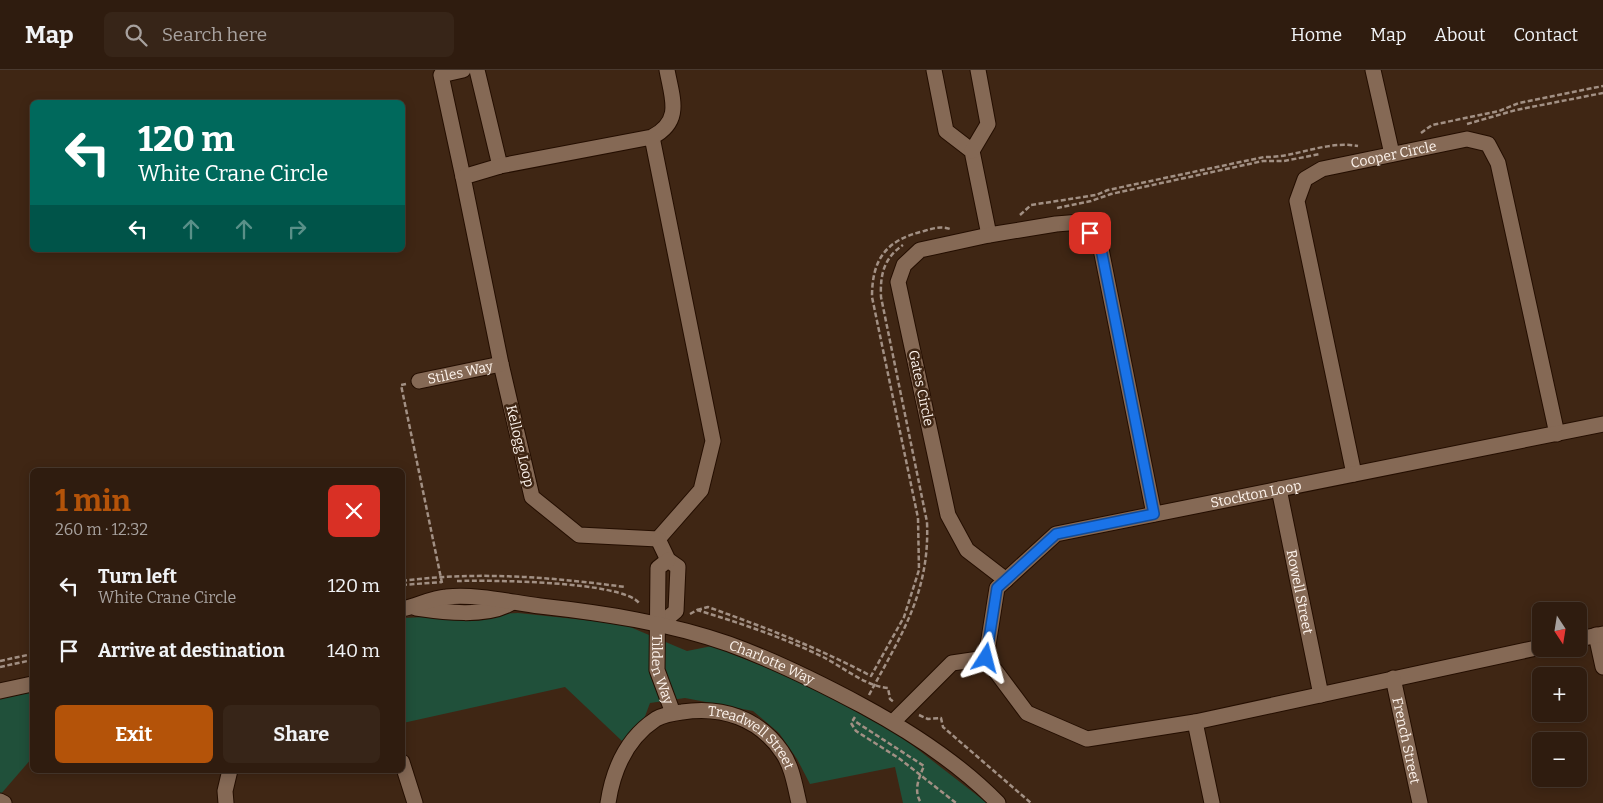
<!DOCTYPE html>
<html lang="en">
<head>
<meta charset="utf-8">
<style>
	:root { --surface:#2f1c0f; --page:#372518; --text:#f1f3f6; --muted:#a7a19e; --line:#4a3a2f; --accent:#b45309 }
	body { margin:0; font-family:Bitter,serif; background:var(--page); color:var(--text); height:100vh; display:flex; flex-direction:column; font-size:19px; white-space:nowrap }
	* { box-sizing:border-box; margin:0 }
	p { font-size:16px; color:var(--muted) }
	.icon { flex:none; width:28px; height:28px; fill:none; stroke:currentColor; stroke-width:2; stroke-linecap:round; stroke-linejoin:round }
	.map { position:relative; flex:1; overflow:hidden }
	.side { position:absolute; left:30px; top:398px; width:375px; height:305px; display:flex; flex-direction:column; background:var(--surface); border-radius:8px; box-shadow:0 2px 12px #0003,0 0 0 1px var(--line) }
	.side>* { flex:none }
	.banner { position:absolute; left:30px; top:30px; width:375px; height:152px; border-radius:8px; box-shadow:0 2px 12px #0003,0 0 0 1px var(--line); background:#00695c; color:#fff; overflow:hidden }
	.needle { width:32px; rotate:168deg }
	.tools { position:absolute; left:1532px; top:532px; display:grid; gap:10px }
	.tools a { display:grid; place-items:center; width:55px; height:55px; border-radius:8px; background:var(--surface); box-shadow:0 2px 12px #0003,0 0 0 1px var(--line); font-size:25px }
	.pin { position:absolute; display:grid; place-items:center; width:42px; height:42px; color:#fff; margin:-21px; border-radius:10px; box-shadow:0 2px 8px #0006 }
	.me { position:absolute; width:55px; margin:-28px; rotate:9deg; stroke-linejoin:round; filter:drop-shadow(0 0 4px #0008) }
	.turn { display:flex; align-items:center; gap:18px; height:105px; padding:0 25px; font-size:22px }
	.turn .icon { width:65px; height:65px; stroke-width:2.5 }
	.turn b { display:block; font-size:35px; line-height:42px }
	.lanes { display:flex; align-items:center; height:48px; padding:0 25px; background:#0003; justify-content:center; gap:25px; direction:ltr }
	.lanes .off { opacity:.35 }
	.round { display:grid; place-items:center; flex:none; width:52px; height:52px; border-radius:8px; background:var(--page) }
	.headline { display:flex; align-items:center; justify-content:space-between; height:85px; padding:0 25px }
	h1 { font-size:30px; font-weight:700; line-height:38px; color:var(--accent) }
	.cta { display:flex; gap:10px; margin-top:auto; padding:10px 25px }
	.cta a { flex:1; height:58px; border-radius:8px; background:var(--accent); color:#fff; font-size:20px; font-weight:700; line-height:58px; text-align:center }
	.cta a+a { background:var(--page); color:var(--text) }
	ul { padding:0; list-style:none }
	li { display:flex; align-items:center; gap:15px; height:65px; padding:0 25px }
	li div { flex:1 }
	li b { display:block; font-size:19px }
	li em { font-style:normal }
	header { display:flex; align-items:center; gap:30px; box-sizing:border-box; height:70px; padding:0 25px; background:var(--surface); border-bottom:1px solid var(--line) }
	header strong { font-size:24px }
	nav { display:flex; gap:28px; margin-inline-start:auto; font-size:18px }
	.search { width:350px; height:45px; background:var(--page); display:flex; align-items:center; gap:12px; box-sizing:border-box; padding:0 18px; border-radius:8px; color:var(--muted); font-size:19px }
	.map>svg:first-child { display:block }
	.green { fill:#20503a }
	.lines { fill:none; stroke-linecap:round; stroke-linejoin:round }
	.minor-casing { stroke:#240e00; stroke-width:17 }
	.tertiary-casing { stroke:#240e00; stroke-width:17 }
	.path { stroke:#a29084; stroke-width:2.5; stroke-dasharray:5 2.5; stroke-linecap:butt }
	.minor { stroke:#856955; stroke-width:15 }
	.tertiary { stroke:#856955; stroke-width:15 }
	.route-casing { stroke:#114b97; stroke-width:12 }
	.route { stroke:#1a73e8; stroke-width:9 }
	.labels { text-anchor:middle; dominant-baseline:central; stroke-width:5; stroke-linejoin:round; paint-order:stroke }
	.street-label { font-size:14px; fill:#fdf3ec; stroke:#3f2614 }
</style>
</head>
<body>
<header>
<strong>Map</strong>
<div class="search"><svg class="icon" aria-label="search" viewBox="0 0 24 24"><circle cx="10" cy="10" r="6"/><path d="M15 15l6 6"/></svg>Search here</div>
<nav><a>Home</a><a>Map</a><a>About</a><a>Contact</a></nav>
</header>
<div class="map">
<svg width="1603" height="733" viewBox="0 0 1603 733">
	<rect width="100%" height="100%" fill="#3f2614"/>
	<g class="green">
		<path d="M518,543L623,554L687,581L712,576L822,620L898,664L987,733H903L895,697L810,714L797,689L779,663L753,641L685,628L650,633L644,649L622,671L565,617L403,653V548Z"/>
		<path d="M32,622V688L0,725V628Z"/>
	</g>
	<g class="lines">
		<g class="minor-casing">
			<g id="minor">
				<path d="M463,0L441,5L463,107"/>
				<path d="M477,0L500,96"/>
				<path d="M934,0L946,61L972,81L989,165"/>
				<path d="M1373,0L1392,84"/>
				<path d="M652,67L713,371L701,420L658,469L579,465L532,427L501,294L463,107L500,96L652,67C683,51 672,28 667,0"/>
				<path d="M972,81L988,54L978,0"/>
				<path id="s1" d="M419,311L501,294"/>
				<path id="s2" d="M1354,404L1297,131L1305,109L1322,99L1467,69L1488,74L1498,93L1557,364"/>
				<path id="s3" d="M1279,419L1321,625"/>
				<path d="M658,469L668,490L678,497L676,541L659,555"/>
				<path id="s4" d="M668,490L658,498L657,600L673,643"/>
				<path d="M1006,510L967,480L948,445L898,212L904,195L920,180L989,165L1056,154L1081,152L1100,174L1154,444"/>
				<path d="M1596,565L1603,597"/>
				<path d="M1579,569L1603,564"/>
				<path id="s5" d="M1541,577L1195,652L1087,669L1027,643L986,588L997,518L1056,464L1603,354"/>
				<path id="s6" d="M1393,608L1420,733"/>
				<path d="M893,652L952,593L986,588"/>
				<path d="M1195,652L1212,733"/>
				<path d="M402,692L415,733"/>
				<path d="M0,731L4,733"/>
				<path d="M226,733L225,721L230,700"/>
				<path id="s7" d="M608,733C613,700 627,668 656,649C663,645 674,643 682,642C722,636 759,648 782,682C792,696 795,716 799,733"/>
			</g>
		</g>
		<g class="tertiary-casing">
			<g id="tertiary">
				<path d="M416,538C443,542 486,548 511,533"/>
				<path id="s8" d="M402,539C417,536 432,528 446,527C478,524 509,532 540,536C603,543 669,553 729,574C776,591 820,613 863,636C911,662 960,694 998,733"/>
				<path d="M0,621L32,614"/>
			</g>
		</g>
		<g class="path">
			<path d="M1467,54L1516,40L1603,23"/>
			<path d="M1421,63L1432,55L1499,41L1519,33L1603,16"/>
			<path d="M1057,138L1091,131L1111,124L1263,91H1284L1320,84"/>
			<path d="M1020,145L1031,135L1096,125L1108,120L1264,87C1296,88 1326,70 1358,76"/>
			<path d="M406,314L401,315L442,513"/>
			<path d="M402,511C477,501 551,507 625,517"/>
			<path d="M457,511C489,510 622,511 639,533"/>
			<path d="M402,515L442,512"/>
			<path d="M697,540L708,537C764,557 819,578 871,606L904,547L919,500L918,448L872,227C872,189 886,170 924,161C934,158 941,156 950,159"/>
			<path d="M690,544L697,540C740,553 782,567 823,587C843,597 865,616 888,618L890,629L894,632"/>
			<path d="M0,591L32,584"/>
			<path d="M0,597L32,590"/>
			<path d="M869,625C901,565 930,523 927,452L881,227C880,204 884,188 903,175"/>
			<path d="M919,645L928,649L941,648L943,657L1031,733"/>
			<path d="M855,647L853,650L924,696C919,708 913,720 921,733"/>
			<path d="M851,653L856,661L900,689L956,733"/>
		</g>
		<use href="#minor" class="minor"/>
		<use href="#tertiary" class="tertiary"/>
	</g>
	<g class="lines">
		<g class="route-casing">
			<path id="route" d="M986,588L997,518L1056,464L1154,444L1100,174L1090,163"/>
		</g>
		<use href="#route" class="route"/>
	</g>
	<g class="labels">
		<g class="street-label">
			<text stroke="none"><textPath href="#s2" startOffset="395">Cooper Circle</textPath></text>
			<text stroke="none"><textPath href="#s1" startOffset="42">Stiles Way</textPath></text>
			<text transform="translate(921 318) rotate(78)">Gates Circle</text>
			<text transform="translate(520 376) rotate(77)">Kellogg Loop</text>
			<text stroke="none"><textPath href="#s5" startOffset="952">Stockton Loop</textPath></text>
			<text stroke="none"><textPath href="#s3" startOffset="105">Rowell Street</textPath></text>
			<text stroke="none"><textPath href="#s8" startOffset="380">Charlotte Way</textPath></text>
			<text stroke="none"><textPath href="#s4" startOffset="115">Tilden Way</textPath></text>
			<text stroke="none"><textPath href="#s6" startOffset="64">French Street</textPath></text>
			<text stroke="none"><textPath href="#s7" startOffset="206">Treadwell Street</textPath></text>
		</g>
	</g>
</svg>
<div class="tools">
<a><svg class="needle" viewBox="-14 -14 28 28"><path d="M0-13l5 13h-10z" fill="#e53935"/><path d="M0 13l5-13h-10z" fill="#a7a19e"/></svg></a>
<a>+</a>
<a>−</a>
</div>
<div class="pin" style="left:1090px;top:163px;background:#d93025"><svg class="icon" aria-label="arrive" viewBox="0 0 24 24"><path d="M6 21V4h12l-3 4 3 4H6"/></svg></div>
<svg class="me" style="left:986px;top:588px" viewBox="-20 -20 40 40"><path d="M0-17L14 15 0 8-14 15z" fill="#1a73e8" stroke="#fff" stroke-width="4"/></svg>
<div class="banner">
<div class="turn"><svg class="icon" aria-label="left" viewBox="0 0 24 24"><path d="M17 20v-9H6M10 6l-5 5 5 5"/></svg><div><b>120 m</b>White Crane Circle</div></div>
<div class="lanes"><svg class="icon" aria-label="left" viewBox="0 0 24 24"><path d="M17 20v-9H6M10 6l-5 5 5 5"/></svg><svg class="icon off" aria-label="ahead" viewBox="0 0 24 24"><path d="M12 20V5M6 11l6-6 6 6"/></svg><svg class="icon off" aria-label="ahead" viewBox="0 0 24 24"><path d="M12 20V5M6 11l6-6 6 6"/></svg><svg class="icon off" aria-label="right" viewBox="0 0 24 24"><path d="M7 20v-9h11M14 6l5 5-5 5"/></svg></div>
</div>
<section class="side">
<div class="headline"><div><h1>1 min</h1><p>260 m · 12:32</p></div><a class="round" style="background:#d93025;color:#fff"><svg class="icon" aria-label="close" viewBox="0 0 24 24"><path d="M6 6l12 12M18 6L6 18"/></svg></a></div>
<ul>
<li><svg class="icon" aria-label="left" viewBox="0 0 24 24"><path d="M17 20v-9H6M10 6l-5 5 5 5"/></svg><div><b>Turn left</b><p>White Crane Circle</p></div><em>120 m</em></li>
<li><svg class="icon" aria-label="arrive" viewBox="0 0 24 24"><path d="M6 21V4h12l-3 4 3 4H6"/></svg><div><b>Arrive at destination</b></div><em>140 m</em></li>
</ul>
<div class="cta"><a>Exit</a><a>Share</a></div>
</section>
</div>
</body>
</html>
